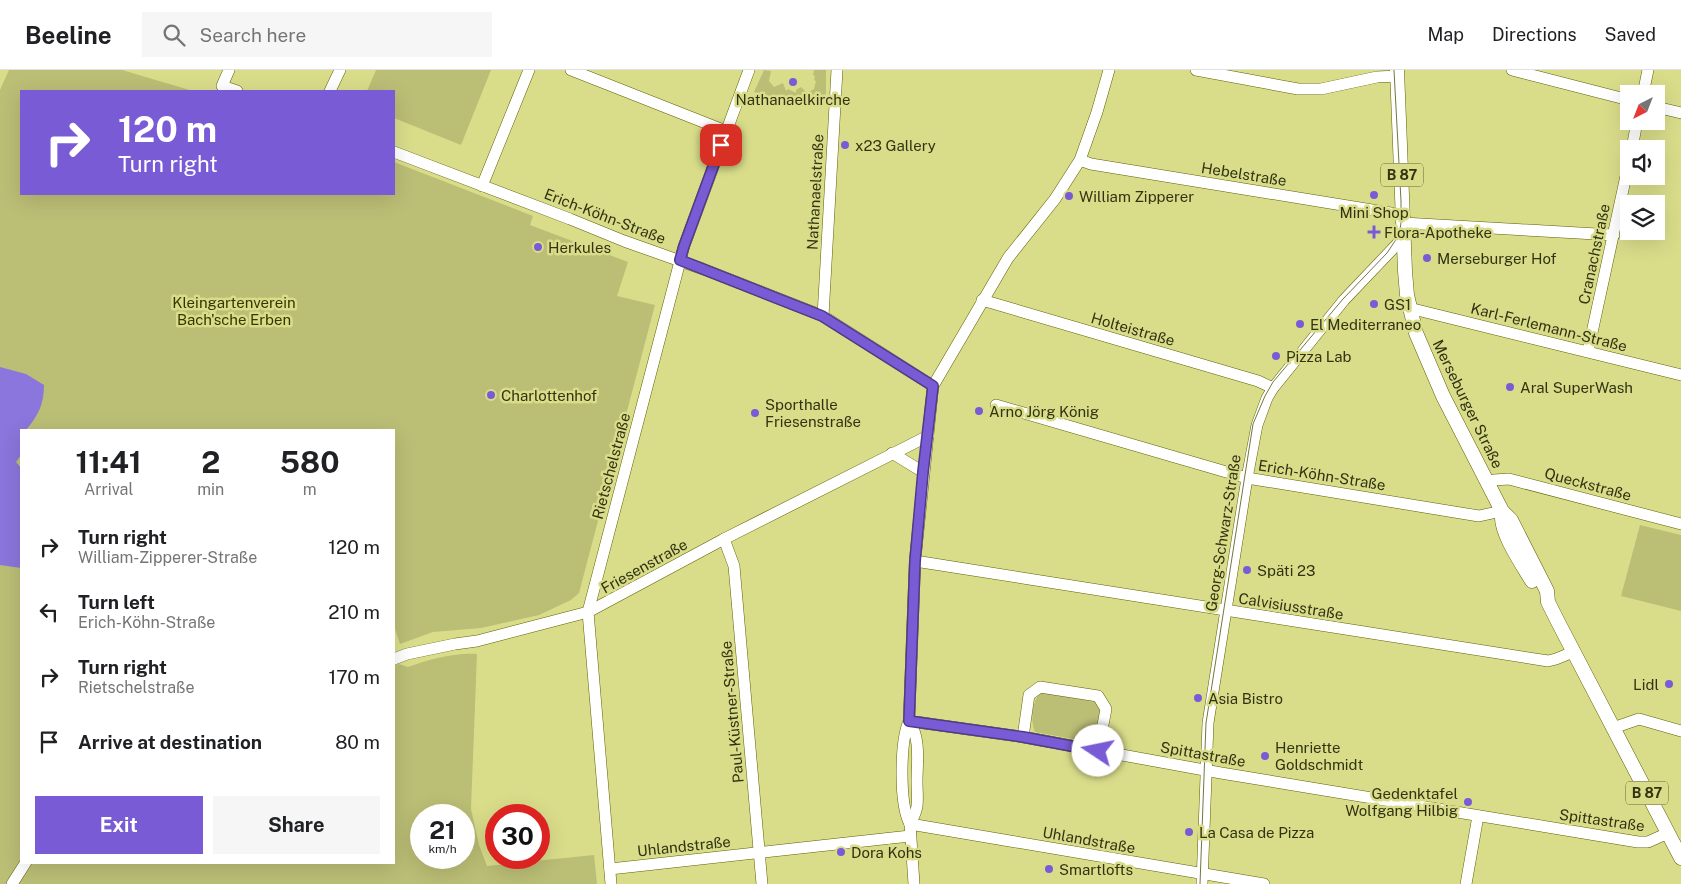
<!DOCTYPE html>
<html lang="en">
<head>
<meta charset="utf-8">
<style>
	:root { --surface:#fff; --page:#f6f6f6; --text:#202124; --muted:#757577; --line:#e0e0e0; --accent:#795bd5 }
	body { margin:0; font-family:"Public Sans",sans-serif; background:var(--page); color:var(--text); height:100vh; display:flex; flex-direction:column; font-size:19px; white-space:nowrap }
	* { box-sizing:border-box; margin:0 }
	p { font-size:16px; color:var(--muted) }
	.icon { flex:none; width:28px; height:28px; fill:none; stroke:currentColor; stroke-width:2; stroke-linecap:round; stroke-linejoin:round }
	.map { position:relative; flex:1; overflow:hidden }
	.sheet { position:absolute; left:20px; top:359px; width:375px; height:435px; display:flex; flex-direction:column; background:var(--surface); border-radius:0px; box-shadow:0 5px 20px #0002 }
	.sheet>* { flex:none }
	.banner { position:absolute; left:20px; top:20px; width:375px; height:105px; border-radius:0px; box-shadow:0 5px 20px #0002; background:#795bd5; color:#fff; overflow:hidden }
	.needle { width:32px; rotate:222deg }
	.tools { position:absolute; left:1620px; top:15px; display:grid; gap:10px }
	.tools a { display:grid; place-items:center; width:45px; height:45px; border-radius:0px; background:var(--surface); box-shadow:0 5px 20px #0002; font-size:25px }
	.speed { position:absolute; left:410px; top:734px; display:flex; gap:10px; font-size:25px; font-weight:700; text-align:center }
	.speed>* { display:grid; place-content:center; width:65px; height:65px; border-radius:50%; background:var(--surface); box-shadow:0 5px 20px #0002; line-height:1 }
	.speed small { font-size:12px; font-weight:400 }
	.speed .limit { border:8px solid #d22; background:#fff; color:#111 }
	.pin { position:absolute; display:grid; place-items:center; width:42px; height:42px; color:#fff; margin:-21px; border-radius:10px; box-shadow:0 2px 8px #0006 }
	.me { position:absolute; width:55px; margin:-28px; rotate:281deg; stroke-linejoin:round; filter:drop-shadow(0 0 4px #0008) }
	.turn { display:flex; align-items:center; gap:18px; height:105px; padding:0 15px; font-size:22px }
	.turn .icon { width:65px; height:65px; stroke-width:2.5 }
	.turn b { display:block; font-size:35px; line-height:42px }
	.eta { display:flex; justify-content:space-evenly; align-items:center; height:85px; text-align:center }
	.eta b { font-size:30px; font-weight:700; line-height:35px }
	.primary-button { display:flex; gap:10px; margin-top:auto; padding:10px 15px }
	.primary-button a { flex:1; height:58px; border-radius:0px; background:var(--accent); color:#fff; font-size:20px; font-weight:700; line-height:58px; text-align:center }
	.primary-button a+a { background:var(--page); color:var(--text) }
	ul { padding:0; list-style:none }
	li { display:flex; align-items:center; gap:15px; height:65px; padding:0 15px }
	li div { flex:1 }
	li b { display:block; font-size:19px }
	li em { font-style:normal }
	header { display:flex; align-items:center; gap:30px; box-sizing:border-box; height:70px; padding:0 25px; background:var(--surface); border-bottom:1px solid var(--line) }
	header strong { font-size:24px }
	nav { display:flex; gap:28px; margin-inline-start:auto; font-size:18px }
	.search { width:350px; height:45px; background:var(--page); display:flex; align-items:center; gap:12px; box-sizing:border-box; padding:0 18px; border-radius:0px; color:var(--muted); font-size:19px }
	.map>svg:first-child { display:block }
	.green { fill:#bbbe75; fill-rule:evenodd }
	.water { fill:#8a76dc }
	.lines { fill:none; stroke-linecap:round; stroke-linejoin:round }
	.minor-casing { stroke:#5f6000; stroke-width:12 }
	.major-casing { stroke:#5f6000; stroke-width:15 }
	.minor { stroke:#fff; stroke-width:11 }
	.major { stroke:#fff; stroke-width:14 }
	.tram { stroke:#747641; stroke-width:1 }
	.route-casing { stroke:#4f3b8a; stroke-width:12 }
	.route { stroke:#795bd5; stroke-width:9 }
	.poi-dot { fill:#795bd5; stroke:#d9dd8a; stroke-width:2 }
	.labels { text-anchor:middle; dominant-baseline:central; stroke-width:5; stroke-linejoin:round; paint-order:stroke }
	.shield { fill:#d9dd8a; stroke:#646635; stroke-width:1 }
	.shield-label { font-size:14px; font-weight:bold; fill:#323311 }
	.poi-label { font-size:15px; fill:#323311; stroke:#d9dd8a; text-anchor:start }
	.street-label { font-size:15px; fill:#323311; stroke:#d9dd8a }
	.park-label { font-size:15px; fill:#363700; stroke:#d9dd8a }
</style>
</head>
<body>
<header>
<strong>Beeline</strong>
<div class="search"><svg class="icon" aria-label="search" viewBox="0 0 24 24"><circle cx="10" cy="10" r="6"/><path d="M15 15l6 6"/></svg>Search here</div>
<nav><a>Map</a><a>Directions</a><a>Saved</a></nav>
</header>
<div class="map">
<svg width="1681" height="814" viewBox="0 0 1681 814">
	<rect width="100%" height="100%" fill="#d9dd8a"/>
	<g class="green">
		<path d="M9,0H122L193,21H21V124H394V92L533,146L530,155L628,192L617,226L655,235L579,523L571,530L539,545L481,558L433,562L400,574L394,556V360H21V792H394V596L399,594L408,597C426,590 457,582 477,584L471,739L479,775L487,796L594,785L597,814H0V20ZM421,745H464V788H421Z"/>
		<path d="M376,0H491L461,75L394,48V21H367Z"/>
		<path d="M764,0L771,1L769,11L774,17L783,13L786,21L788,19L796,23V20L801,17L807,23L814,19L816,11L814,10L815,6L813,5L814,0H826V32L770,27L754,22Z"/>
		<path d="M1640,455L1681,465V541L1621,526Z"/>
		<path d="M1040,622L1096,632L1102,640L1096,666L1089,672L1035,662C1030,651 1032,632 1040,622Z"/>
	</g>
	<path class="water" d="M0,297L26,304L44,315C44,334 38,346 26,360H21V385L16,392L21,398V498L0,495Z"/>
	<g class="lines">
		<g class="minor-casing">
			<g id="minor">
				<path d="M229,0L222,16L237,21"/>
				<path d="M571,0L726,61"/>
				<path d="M1196,0L1298,19H1321L1377,7L1398,6"/>
				<path d="M1512,0L1629,30"/>
				<path d="M330,21L340,0"/>
				<path d="M1643,24L1648,0"/>
				<path d="M1656,37L1681,43"/>
				<path d="M1632,79L1637,51"/>
				<path d="M394,82L570,149L624,171L703,199L823,246L933,316"/>
				<path d="M1080,90L1091,94L1403,145"/>
				<path d="M482,116L529,0"/>
				<path d="M1403,153L1614,165"/>
				<path d="M982,230L1258,311L1273,318"/>
				<path d="M1409,238L1681,305"/>
				<path d="M823,246L837,0"/>
				<path d="M1588,281L1629,92"/>
				<path d="M996,335L1247,408L1479,446L1502,441"/>
				<path d="M892,383L923,402"/>
				<path d="M1488,413L1494,410L1509,409L1681,454"/>
				<path d="M724,469L734,496L762,814"/>
				<path d="M915,491L1548,591L1556,589L1573,582"/>
				<path d="M394,589L407,584L455,574L477,571L588,542L724,469L928,366"/>
				<path d="M909,651L1023,667L1221,703L1638,772H1648L1668,763"/>
				<path d="M909,651C921,668 917,692 917,712C917,720 918,728 917,736C916,743 913,748 910,754"/>
				<path d="M1613,658L1639,649L1681,661"/>
				<path d="M1023,667L1029,625L1040,617L1098,626L1106,639L1098,681"/>
				<path d="M910,754L1264,814"/>
				<path d="M610,799L910,766"/>
				<path d="M12,814L26,792"/>
				<path d="M611,814L588,542L684,176L749,0"/>
				<path d="M914,814L910,754C899,734 900,672 909,651L915,491L933,316L1008,188L1055,129L1080,90L1097,42L1109,0"/>
				<path d="M1202,814L1208,653L1247,408L1257,355L1267,328L1273,318L1344,230L1403,168"/>
				<path d="M1466,814L1478,746"/>
			</g>
		</g>
		<g class="major-casing">
			<g id="major">
				<path d="M1397,0L1405,201L1407,225L1416,263L1443,326L1502,441L1511,450L1547,521L1548,532L1557,550L1681,788"/>
				<path d="M1502,444C1500,463 1522,494 1532,511"/>
			</g>
		</g>
		<use href="#minor" class="minor"/>
		<use href="#major" class="major"/>
		<path class="tram" d="M1200,814L1206,653L1253,354L1265,326L1273,312L1343,229L1387,183L1399,165L1401,153V131L1394,0"/>
	</g>
	<g class="lines">
		<g class="route-casing">
			<path id="route" d="M721,75L684,176L680,190L822,246L933,316L923,402L915,491L909,651L1023,667L1098,681"/>
		</g>
		<use href="#route" class="route"/>
	</g>
	<g class="poi-dot">
		<circle cx="793" cy="12" r="5"/>
		<circle cx="845" cy="75" r="5"/>
		<circle cx="1374" cy="125" r="5"/>
		<circle cx="1069" cy="126" r="5"/>
		<path d="M1371.5 154.5h5v5h5v5h-5v5h-5v-5h-5v-5h5z"/>
		<circle cx="538" cy="177" r="5"/>
		<circle cx="1427" cy="188" r="5"/>
		<circle cx="1374" cy="234" r="5"/>
		<circle cx="1300" cy="254" r="5"/>
		<circle cx="1276" cy="286" r="5"/>
		<circle cx="1510" cy="317" r="5"/>
		<circle cx="491" cy="325" r="5"/>
		<circle cx="979" cy="341" r="5"/>
		<circle cx="755" cy="343" r="5"/>
		<circle cx="1247" cy="500" r="5"/>
		<circle cx="1669" cy="614" r="5"/>
		<circle cx="1198" cy="628" r="5"/>
		<circle cx="1265" cy="686" r="5"/>
		<circle cx="1468" cy="732" r="5"/>
		<circle cx="1189" cy="762" r="5"/>
		<circle cx="841" cy="782" r="5"/>
		<circle cx="1049" cy="799" r="5"/>
	</g>
	<g class="labels">
		<g class="shield">
			<rect x="1381" y="93.5" width="42" height="23" rx="4"/>
			<rect x="1626" y="711.5" width="42" height="23" rx="4"/>
		</g>
		<g class="shield-label">
			<text x="1402" y="105">B 87</text>
			<text x="1647" y="723">B 87</text>
		</g>
		<g class="poi-label">
			<text x="793" y="29" text-anchor="middle">Nathanaelkirche</text>
			<text x="855" y="75">x23 Gallery</text>
			<text x="1079" y="126">William Zipperer</text>
			<text x="1374" y="142" text-anchor="middle">Mini Shop</text>
			<text x="1384" y="162">Flora-Apotheke</text>
			<text x="548" y="177">Herkules</text>
			<text x="1437" y="188">Merseburger Hof</text>
			<text x="1384" y="234">GS1</text>
			<text x="1310" y="254">El Mediterraneo</text>
			<text x="1286" y="286">Pizza Lab</text>
			<text x="1520" y="317">Aral SuperWash</text>
			<text x="501" y="325">Charlottenhof</text>
			<text x="765" y="334">Sporthalle<tspan x="765" dy="17">Friesenstraße</tspan></text>
			<text x="989" y="341">Arno Jörg König</text>
			<text x="1257" y="500">Späti 23</text>
			<text x="1659" y="614" text-anchor="end">Lidl</text>
			<text x="1208" y="628">Asia Bistro</text>
			<text x="1275" y="677">Henriette<tspan x="1275" dy="17">Goldschmidt</tspan></text>
			<text x="1458" y="723" text-anchor="end">Gedenktafel<tspan x="1458" dy="17">Wolfgang Hilbig</tspan></text>
			<text x="1199" y="762">La Casa de Pizza</text>
			<text x="851" y="782">Dora Kohs</text>
			<text x="1059" y="799">Smartlofts</text>
		</g>
		<g class="street-label">
			<text transform="translate(1244 104) rotate(9)">Hebelstraße</text>
			<text transform="translate(815 122) rotate(-87)">Nathanaelstraße</text>
			<text transform="translate(605 146) rotate(21)">Erich-Köhn-Straße</text>
			<text transform="translate(1594 184) rotate(-78)">Cranachstraße</text>
			<text transform="translate(1549 257) rotate(14)">Karl-Ferlemann-Straße</text>
			<text transform="translate(1133 259) rotate(16)">Holteistraße</text>
			<text transform="translate(1468 334) rotate(64)">Merseburger Straße</text>
			<text transform="translate(611 396) rotate(-75)">Rietschelstraße</text>
			<text transform="translate(1322 405) rotate(9)">Erich-Köhn-Straße</text>
			<text transform="translate(1588 414) rotate(15)">Queckstraße</text>
			<text transform="translate(1223 463) rotate(-81)">Georg-Schwarz-Straße</text>
			<text transform="translate(644 496) rotate(-29)">Friesenstraße</text>
			<text transform="translate(1291 536) rotate(9)">Calvisiusstraße</text>
			<text transform="translate(732 642) rotate(-95)">Paul-Küstner-Straße</text>
			<text transform="translate(1203 684) rotate(10)">Spittastraße</text>
			<text transform="translate(1602 750) rotate(8)">Spittastraße</text>
			<text transform="translate(1089 770) rotate(10)">Uhlandstraße</text>
			<text transform="translate(684 776) rotate(-6)">Uhlandstraße</text>
		</g>
		<g class="park-label">
			<text x="234" y="232">Kleingartenverein<tspan x="234" dy="17">Bach'sche Erben</tspan></text>
		</g>
	</g>
</svg>
<div class="tools">
<a><svg class="needle" viewBox="-14 -14 28 28"><path d="M0-13l5 13h-10z" fill="#e53935"/><path d="M0 13l5-13h-10z" fill="#757577"/></svg></a>
<a><svg class="icon" aria-label="sound" viewBox="0 0 24 24"><path d="M4 9h4l5-4v14l-5-4H4zM17 9q2 3 0 6"/></svg></a>
<a><svg class="icon" aria-label="layers" viewBox="0 0 24 24"><path d="M12 4l9 5-9 5-9-5zM3 14l9 5 9-5"/></svg></a>
</div>
<div class="speed"><div>21<small>km/h</small></div><div class="limit">30</div></div>
<div class="pin" style="left:721px;top:75px;background:#d93025"><svg class="icon" aria-label="arrive" viewBox="0 0 24 24"><path d="M6 21V4h12l-3 4 3 4H6"/></svg></div>
<svg class="me" style="left:1098px;top:681px" viewBox="-20 -20 40 40"><circle r="19" fill="#fff"/><path d="M0-13L10 11 0 6-10 11z" fill="#795bd5"/></svg>
<div class="banner">
<div class="turn"><svg class="icon" aria-label="right" viewBox="0 0 24 24"><path d="M7 20v-9h11M14 6l5 5-5 5"/></svg><div><b>120 m</b>Turn right</div></div>
</div>
<section class="sheet">
<div class="eta">
<div><b>11:41</b><p>Arrival</p></div>
<div><b>2</b><p>min</p></div>
<div><b>580</b><p>m</p></div>
</div>
<ul>
<li><svg class="icon" aria-label="right" viewBox="0 0 24 24"><path d="M7 20v-9h11M14 6l5 5-5 5"/></svg><div><b>Turn right</b><p>William-Zipperer-Straße</p></div><em>120 m</em></li>
<li><svg class="icon" aria-label="left" viewBox="0 0 24 24"><path d="M17 20v-9H6M10 6l-5 5 5 5"/></svg><div><b>Turn left</b><p>Erich-Köhn-Straße</p></div><em>210 m</em></li>
<li><svg class="icon" aria-label="right" viewBox="0 0 24 24"><path d="M7 20v-9h11M14 6l5 5-5 5"/></svg><div><b>Turn right</b><p>Rietschelstraße</p></div><em>170 m</em></li>
<li><svg class="icon" aria-label="arrive" viewBox="0 0 24 24"><path d="M6 21V4h12l-3 4 3 4H6"/></svg><div><b>Arrive at destination</b></div><em>80 m</em></li>
</ul>
<div class="primary-button"><a>Exit</a><a>Share</a></div>
</section>
</div>
</body>
</html>
